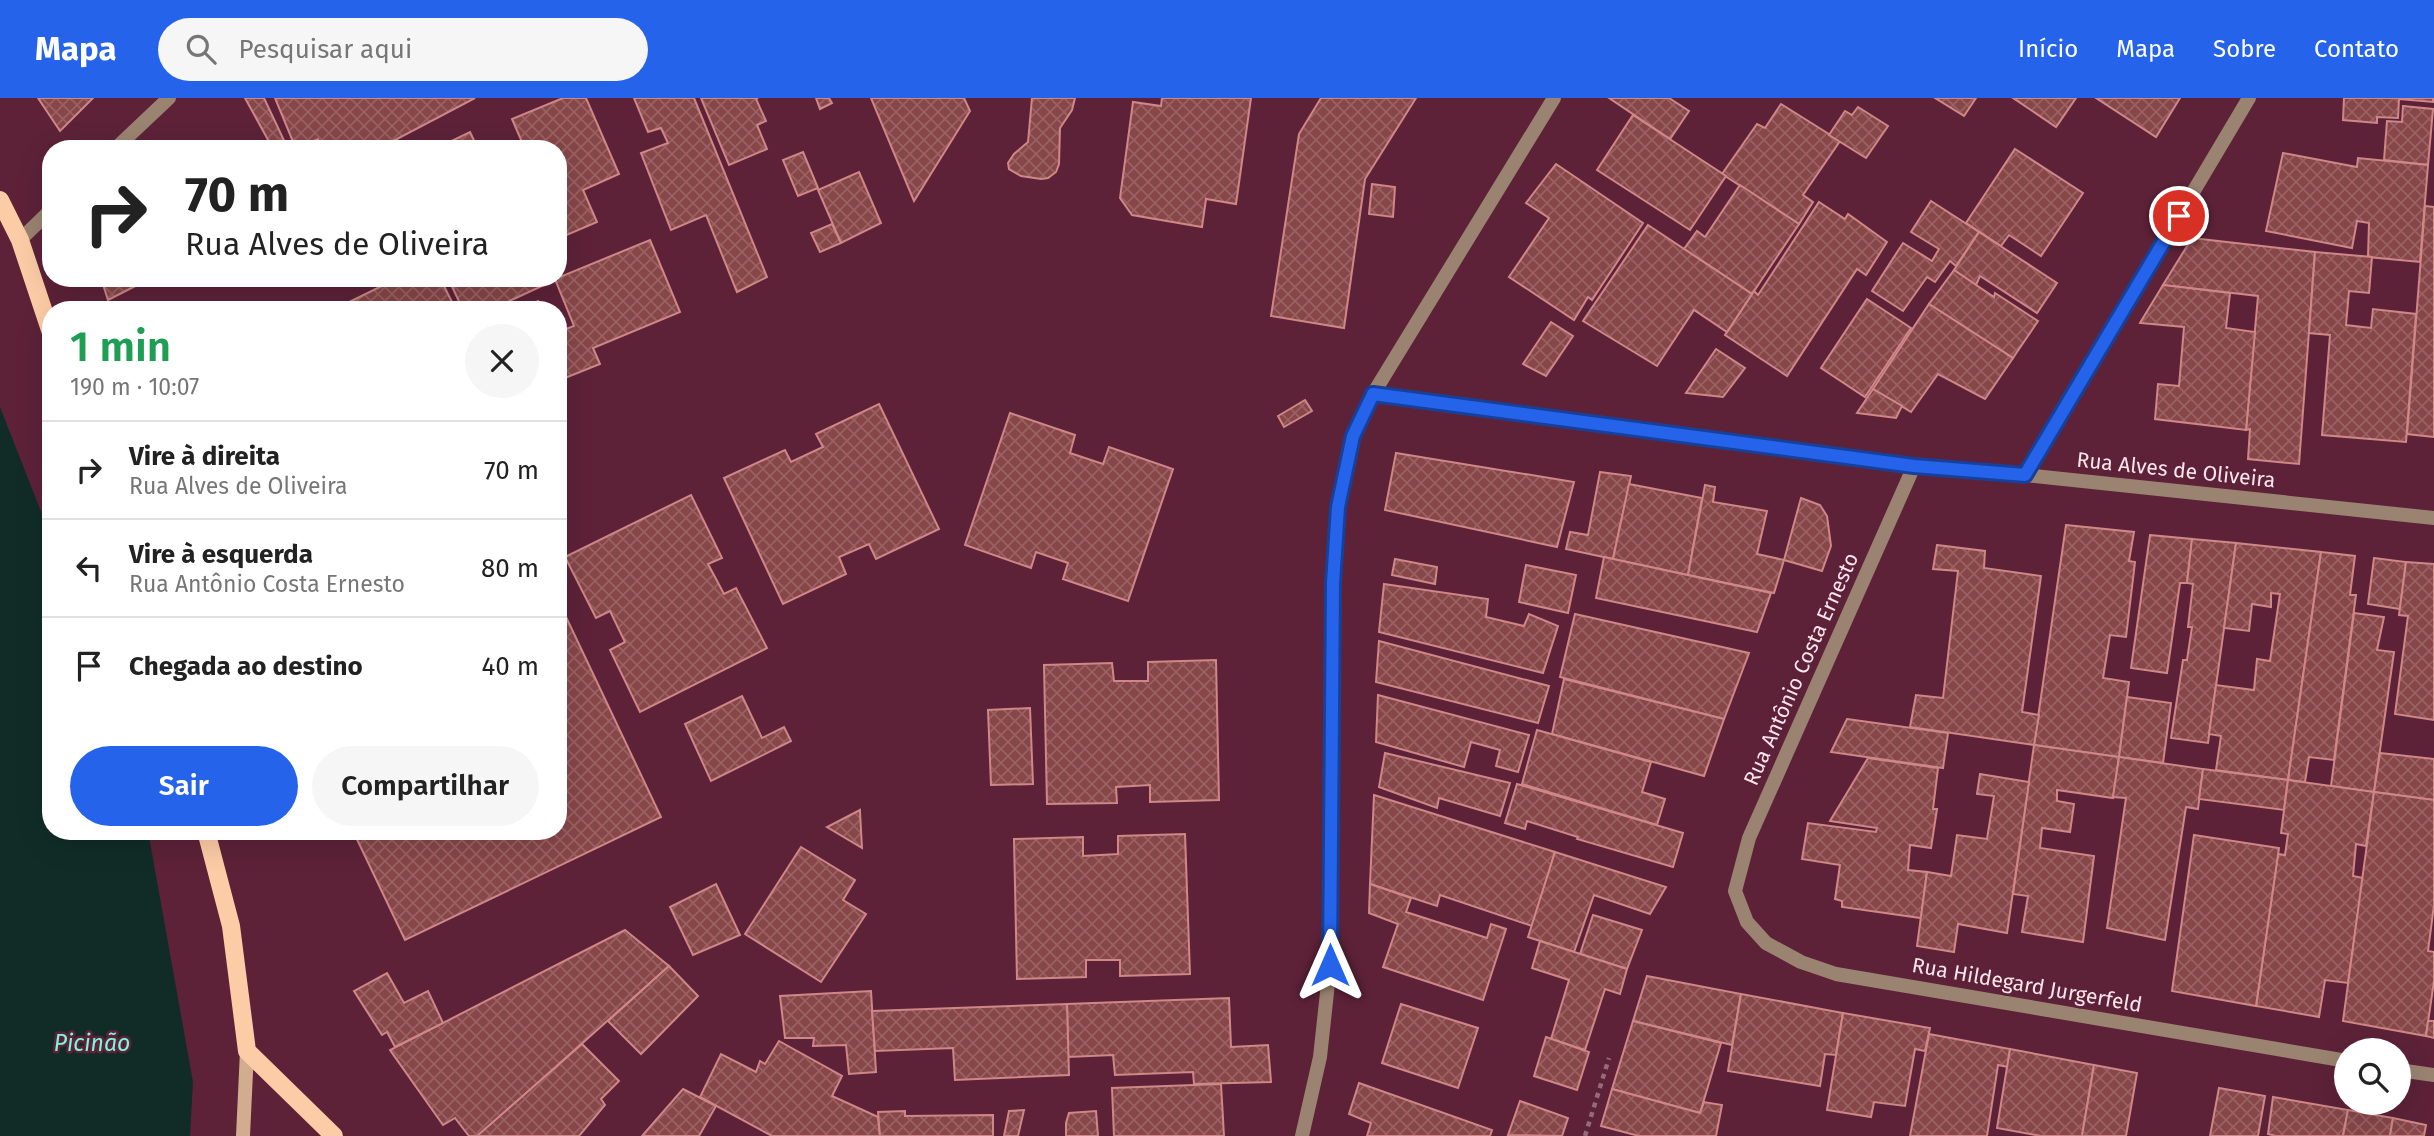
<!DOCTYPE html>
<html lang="pt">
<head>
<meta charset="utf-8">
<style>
	:root { --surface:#fff; --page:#f6f6f6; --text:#222; --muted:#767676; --line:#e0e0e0; --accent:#2563eb }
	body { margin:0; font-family:"Fira Sans",sans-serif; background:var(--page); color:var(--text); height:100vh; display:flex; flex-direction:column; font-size:26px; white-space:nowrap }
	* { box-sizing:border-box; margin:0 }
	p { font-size:23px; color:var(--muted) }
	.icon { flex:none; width:38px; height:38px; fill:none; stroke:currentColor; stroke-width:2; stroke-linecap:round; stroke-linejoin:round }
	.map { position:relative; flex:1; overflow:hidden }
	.panel { position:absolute; left:42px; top:203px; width:525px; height:539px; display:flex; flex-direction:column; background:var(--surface); border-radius:28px; box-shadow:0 7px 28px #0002 }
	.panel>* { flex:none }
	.guide { position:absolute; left:42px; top:42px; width:525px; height:147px; border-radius:28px; box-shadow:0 7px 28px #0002; background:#fff; color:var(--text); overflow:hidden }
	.tools { position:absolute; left:2334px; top:940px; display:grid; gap:14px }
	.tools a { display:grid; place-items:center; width:77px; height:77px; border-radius:50%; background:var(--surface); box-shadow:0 7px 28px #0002; font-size:35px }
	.pin { position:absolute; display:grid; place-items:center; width:60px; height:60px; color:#fff; margin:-30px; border:4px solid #fff; border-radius:50%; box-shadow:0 2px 7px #0007 }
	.me { position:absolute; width:77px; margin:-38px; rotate:0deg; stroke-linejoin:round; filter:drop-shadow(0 0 5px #0008) }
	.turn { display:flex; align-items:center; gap:24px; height:147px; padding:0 28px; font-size:32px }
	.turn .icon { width:91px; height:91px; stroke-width:2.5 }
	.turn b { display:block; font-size:49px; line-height:60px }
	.round { display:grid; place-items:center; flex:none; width:74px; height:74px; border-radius:37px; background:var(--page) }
	.head { display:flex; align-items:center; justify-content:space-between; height:119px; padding:0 28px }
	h1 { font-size:42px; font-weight:600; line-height:52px; color:#1e9e55 }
	.button { display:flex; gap:14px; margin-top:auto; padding:14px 28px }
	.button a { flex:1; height:80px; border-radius:42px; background:var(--accent); color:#fff; font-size:28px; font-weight:600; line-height:80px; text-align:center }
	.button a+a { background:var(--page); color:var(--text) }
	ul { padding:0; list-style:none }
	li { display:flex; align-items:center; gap:21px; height:98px; padding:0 28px; border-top:2px solid var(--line) }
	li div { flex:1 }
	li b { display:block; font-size:26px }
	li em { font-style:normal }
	header { display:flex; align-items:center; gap:42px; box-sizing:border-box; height:98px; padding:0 35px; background:var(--accent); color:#fff }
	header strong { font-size:33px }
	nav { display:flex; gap:38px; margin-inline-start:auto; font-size:24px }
	.search { width:490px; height:63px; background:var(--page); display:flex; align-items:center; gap:18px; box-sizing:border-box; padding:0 24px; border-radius:38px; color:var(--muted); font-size:26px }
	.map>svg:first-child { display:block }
	.water { fill:#112c27 }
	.building { fill:url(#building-cross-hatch); stroke:#cf8787; stroke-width:2 }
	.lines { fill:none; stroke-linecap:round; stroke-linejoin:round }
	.path { stroke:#976979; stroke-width:4.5; stroke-dasharray:5 5; stroke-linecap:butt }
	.minor { stroke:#9b8371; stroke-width:14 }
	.secondary { stroke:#d2ac8f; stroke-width:14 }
	.primary { stroke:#fccca6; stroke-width:18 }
	.route-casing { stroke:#184099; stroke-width:18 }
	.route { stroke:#2563eb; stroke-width:12 }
	.labels { text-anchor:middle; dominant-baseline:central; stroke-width:5; stroke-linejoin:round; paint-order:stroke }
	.street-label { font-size:21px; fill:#fde6ec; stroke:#5d2238 }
	.water-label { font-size:23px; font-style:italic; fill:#7bf7e0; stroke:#5d2238 }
</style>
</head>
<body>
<header>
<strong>Mapa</strong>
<div class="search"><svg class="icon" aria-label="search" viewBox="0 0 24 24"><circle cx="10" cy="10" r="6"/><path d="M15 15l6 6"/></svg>Pesquisar aqui</div>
<nav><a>Início</a><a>Mapa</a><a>Sobre</a><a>Contato</a></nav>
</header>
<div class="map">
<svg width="2434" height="1038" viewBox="0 0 2434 1038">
	<defs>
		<pattern id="building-cross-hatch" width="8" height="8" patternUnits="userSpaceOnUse" patternTransform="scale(1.75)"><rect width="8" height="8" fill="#874648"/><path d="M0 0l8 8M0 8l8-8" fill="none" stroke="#996163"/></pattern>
	</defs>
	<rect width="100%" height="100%" fill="#5d2238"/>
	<path class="water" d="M0,309L51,439V733H148L193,984L190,1038H0Z"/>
	<g class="building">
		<path d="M38,0H93L60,33Z"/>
		<path d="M245,0H264L288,51H267L272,49Z"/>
		<path d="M275,0H475L378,51H322L318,41L296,51Z"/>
		<path d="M563,0H586L619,76L583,92L597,124L562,139L558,130V51H525L512,21Z"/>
		<path d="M634,0H694L767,179L737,194L706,117L671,132L641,55L668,45L661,30L648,34Z"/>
		<path d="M701,0H758L756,1L766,23L757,27L767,51L729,67Z"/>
		<path d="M816,0H829L832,5L820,11Z"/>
		<path d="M871,0H964L970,13L914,103Z"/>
		<path d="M1075,0L1072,12L1060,30L1059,66L1056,74L1048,80L1041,81L1021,78L1009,71L1008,65L1014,56L1028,44L1032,0Z"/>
		<path d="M1162,0H1251L1236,106L1206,101L1202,129L1132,117L1120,100L1133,4L1161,8Z"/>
		<path d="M1321,0H1416L1365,81L1344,230L1271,218L1299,36Z"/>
		<path d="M1609,0H1669L1689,13L1670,41Z"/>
		<path d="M1935,0H1976L1964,18Z"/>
		<path d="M2013,0H2076L2056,29Z"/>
		<path d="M2096,0H2180L2156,39Z"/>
		<path d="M2344,0H2433V4L2399,1L2398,20L2377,19V25L2343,22Z"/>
		<path d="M1781,6L1840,43L1803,97L1813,104L1799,126L1722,76L1757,26L1765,30Z"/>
		<path d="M2403,8L2433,11L2428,67L2384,62L2387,23L2402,24Z"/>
		<path d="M1858,9L1888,28L1866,60L1829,37L1845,13L1852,17Z"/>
		<path d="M1633,17L1726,78L1690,132L1597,72Z"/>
		<path d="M470,34L478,51H435Z"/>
		<path d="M2015,51L2083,95L2041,158L2009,137L2001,148L1966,125Z"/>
		<path d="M803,54L818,90L798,98L783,62Z"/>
		<path d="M2283,55L2357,69L2358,60L2428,67L2420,164L2368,159L2369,125L2357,123L2352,150L2266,133Z"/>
		<path d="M1556,66L1643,125L1592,202L1588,199L1574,222L1509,179L1549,120L1526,105Z"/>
		<path d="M859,74L881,125L841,145L818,92Z"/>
		<path d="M1372,86L1395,89L1393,119L1369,116Z"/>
		<path d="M1740,87L1799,126L1752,196L1684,151L1697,133L1705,139Z"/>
		<path d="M1931,103L1979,134L1956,168L1950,163L1935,184L1927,179L1903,213L1872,193L1903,145L1932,163L1939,151L1911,134Z"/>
		<path d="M1819,104L1845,121L1848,116L1887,144L1866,177L1857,171L1787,278L1725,237L1754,193L1758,197Z"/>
		<path d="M2425,108L2434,109V339L2407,336Z"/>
		<path d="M832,126L841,145L820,154L811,135Z"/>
		<path d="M1648,127L1752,196L1727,234L1694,212L1657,268L1583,223Z"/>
		<path d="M1979,134L2057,185L2037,215L1980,178L1976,187L1954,172Z"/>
		<path d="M2192,140L2315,154L2299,366L2248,361L2250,331L2246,332L2258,198L2163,187Z"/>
		<path d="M650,142L680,214L593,250L600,266L560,282L558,234L574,228L555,181Z"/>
		<path d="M2315,154L2372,159L2369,195L2349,193L2346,227L2371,230L2373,211L2416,216L2406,344L2322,337L2330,237L2309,235Z"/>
		<path d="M1954,172L1994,199L1995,195L2038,223L2013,260L1929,206Z"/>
		<path d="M101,180H151L108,202Z"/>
		<path d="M398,180H440L456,212H333Z"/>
		<path d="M448,180H538L542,188L490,212H463Z"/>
		<path d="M2163,187L2230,195L2226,230L2255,234L2246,332L2155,321L2158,286L2179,288L2184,229L2140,225Z"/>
		<path d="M1867,201L1911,230L1865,299L1821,270Z"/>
		<path d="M538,203L539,212H513Z"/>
		<path d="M1929,206L2013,260L1985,301L1938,276L1911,314L1873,291Z"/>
		<path d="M1551,224L1573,238L1546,278L1523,266Z"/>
		<path d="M1716,251L1745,270L1723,299L1686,295Z"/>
		<path d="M1873,291L1902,308L1896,320L1857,315Z"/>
		<path d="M1305,302L1312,313L1284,329L1278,318Z"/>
		<path d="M879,306L939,431L876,461L869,446L839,459L846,476L783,506L724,380L785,352L791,364L823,349L816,336Z"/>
		<path d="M1010,315L1075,337L1070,355L1103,366L1109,349L1173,371L1128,503L1063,481L1068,465L1036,454L1031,470L965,447Z"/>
		<path d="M1396,355L1574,384L1557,449L1385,412Z"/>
		<path d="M1600,374L1631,378L1613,461L1566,451L1570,434L1588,437Z"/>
		<path d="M1629,386L1702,400L1688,477L1613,461Z"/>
		<path d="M1705,387L1715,389L1713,404L1767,413L1757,456L1784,462L1774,495L1688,477Z"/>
		<path d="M691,397L722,460L708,466L724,496L736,490L767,550L640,614L610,552L625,544L610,513L596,520L565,459Z"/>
		<path d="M1801,400L1820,407L1827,418L1831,448L1822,473L1784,462Z"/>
		<path d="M2066,427L2134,434L2129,463L2135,464L2126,539L2110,537L2103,580L2129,584L2119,659L2034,647Z"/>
		<path d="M2150,437L2192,441L2187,485H2180L2167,575L2131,570Z"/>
		<path d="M2192,441L2236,445L2208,645L2171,640L2183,562H2187L2192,529H2188L2193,486L2187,485Z"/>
		<path d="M2236,445L2321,454L2288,682L2216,672L2221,638L2209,636L2216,587L2254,592L2257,561L2270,563L2280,496L2271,495V509L2252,506L2249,533L2224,530Z"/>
		<path d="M1937,447L1985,453L1984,470L2041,478L2022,614L2039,617L2034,647L1910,629L1916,597L1943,600L1958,473L1933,471Z"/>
		<path d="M2321,454L2355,458L2350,497H2356L2334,662L2309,659L2305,684L2288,682Z"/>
		<path d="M1604,459L1613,461L1771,495L1757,534L1596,500Z"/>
		<path d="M2374,460L2406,464L2400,511L2368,506Z"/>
		<path d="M1395,461L1437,469L1435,486L1392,477Z"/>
		<path d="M2406,464L2434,466V622L2395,616L2408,518L2399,517Z"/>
		<path d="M1526,467L1576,477L1568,515L1519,504Z"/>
		<path d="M1384,486L1488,501L1486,519L1524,528L1529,516L1558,528L1543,575L1379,534Z"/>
		<path d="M558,502L661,719L405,842L353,733H558Z"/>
		<path d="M2354,515L2384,519L2377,552L2394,554L2374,694L2331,688Z"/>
		<path d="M1575,516L1749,555L1724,621L1560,579Z"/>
		<path d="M1379,543L1549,588L1538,625L1376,584Z"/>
		<path d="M1216,562L1219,702L1150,704V687L1116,689L1117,705L1047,706L1044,567L1112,565L1114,583H1148V564Z"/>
		<path d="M1564,581L1724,621L1704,678L1552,636Z"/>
		<path d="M1378,597L1529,637L1518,674L1496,668L1500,652L1471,644L1464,669L1376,644Z"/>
		<path d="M742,598L762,640L784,629L791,643L711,683L685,626Z"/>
		<path d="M2127,599L2171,605L2163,665L2119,659Z"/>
		<path d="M1030,610L1033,686L991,687L988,612Z"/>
		<path d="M1847,621L1948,635L1943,670L1831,654Z"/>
		<path d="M1537,632L1651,664L1642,694L1665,701L1657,727L1522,686Z"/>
		<path d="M2034,647L2119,659L2113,700L2057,692V703L2074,706L2070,734L2042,730L2040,750L2094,758L2083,844L2022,834L2028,798L2013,796Z"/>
		<path d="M1385,655L1510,685L1500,718L1439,700L1437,710L1379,689Z"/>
		<path d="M2380,655L2434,661V702L2374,694Z"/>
		<path d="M2119,659L2203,671L2198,711L2186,709L2165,842L2107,830L2126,700L2113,699Z"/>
		<path d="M1868,660L1938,670L1933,711H1937L1931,750L1910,747L1908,772L1927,774L1921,820L1842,809V803L1835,801L1840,767L1802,761L1808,725L1876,734L1877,730L1830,723Z"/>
		<path d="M2203,671L2288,682L2284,712L2199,701Z"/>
		<path d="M1980,676L2029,684L2007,835L1958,826L1954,854L1917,848L1927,774L1951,778L1957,737L1987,741L1994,698L1977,696Z"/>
		<path d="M2288,682L2374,694L2366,748L2356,746L2353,778L2363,780L2348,885L2325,882L2319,919L2256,908L2278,756L2285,757L2288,736L2281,735Z"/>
		<path d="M1517,686L1683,735L1673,769L1577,741L1578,739L1527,723L1525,731L1505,725Z"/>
		<path d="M2374,694L2434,702V807L2428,853L2434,854V883L2426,938L2343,923Z"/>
		<path d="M1374,697L1555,754L1532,828L1440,797L1437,808L1370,786Z"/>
		<path d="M860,712V714L862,750L827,729Z"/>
		<path d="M1185,736L1190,876L1120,878V862H1086V879L1017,881L1014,741L1083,739V758L1118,756V738Z"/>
		<path d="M2194,737L2279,750L2256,908L2172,893Z"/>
		<path d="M801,749L855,782L843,802L866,816L821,884L745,836Z"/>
		<path d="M1555,754L1666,789L1650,816L1594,797L1574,854L1528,839Z"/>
		<path d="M716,786L740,837L693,857L670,809Z"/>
		<path d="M1370,786L1411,800L1406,814L1487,840L1491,826L1506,831L1483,902L1383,869L1398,826L1369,815Z"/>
		<path d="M1593,817L1642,832L1627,871L1580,856Z"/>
		<path d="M625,832L669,868L478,1038H469L455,1020L443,1027L390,952Z"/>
		<path d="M1540,843L1627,871L1620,896L1605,891L1585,952L1551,941L1569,882L1532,870Z"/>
		<path d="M669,868L698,898L641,956L608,923Z"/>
		<path d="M387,875L404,905L428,893L443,925L395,949L387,934L382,937L354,893Z"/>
		<path d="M1647,878L1741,896L1732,947L1633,923Z"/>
		<path d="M871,893L876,974L849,976L846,947L813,948L814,940H785L780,898Z"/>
		<path d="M1741,896L1843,915L1836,957L1825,956L1820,988L1728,973Z"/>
		<path d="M1229,900L1231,949L1268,947L1271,984L1194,986L1193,974L1115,977L1113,957L1068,959L1067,906Z"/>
		<path d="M1067,906L1069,977L955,982L953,950L875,953L872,913Z"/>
		<path d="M1401,906L1478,930L1458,990L1382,965Z"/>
		<path d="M1843,915L1930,930L1925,953L1915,951L1905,1008L1874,1004L1871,1019L1827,1012Z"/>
		<path d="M1633,923L1721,945L1700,1015L1612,991Z"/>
		<path d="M2428,923H2434V940L2426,938Z"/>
		<path d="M1929,936L2010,951L2008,969L1998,967L1987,1038H1910Z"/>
		<path d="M1546,939L1589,954L1577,992L1534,978Z"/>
		<path d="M779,943L842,978L832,998L878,1019L880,1038H772L700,999L721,956L756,974L760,963L765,966Z"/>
		<path d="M582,946L619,983L601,1001L605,1007L579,1038H477Z"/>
		<path d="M2010,951L2094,967L2082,1038H2041L1997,1030Z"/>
		<path d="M2094,967L2137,975L2126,1038H2082Z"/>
		<path d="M1359,985L1492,1032L1490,1038H1367L1371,1025L1349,1016Z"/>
		<path d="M1221,986L1224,1038H1114L1112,990Z"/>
		<path d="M2219,990L2265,998L2258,1038H2210Z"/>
		<path d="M683,991L716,1008L699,1038H642Z"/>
		<path d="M1612,991L1700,1015L1704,1004L1722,1007L1716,1038H1639L1601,1028Z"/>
		<path d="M2273,999L2348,1012L2343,1038H2276L2268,1036Z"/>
		<path d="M1520,1003L1568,1020L1562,1038L1508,1037Z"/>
		<path d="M1024,1012L1018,1038H1004L1009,1013Z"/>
		<path d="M2348,1012L2393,1020L2390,1038H2343Z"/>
		<path d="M905,1013V1018L993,1017V1038H880L878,1014Z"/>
		<path d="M1096,1013L1098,1038H1066V1025L1069,1015Z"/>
		<path d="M2393,1020L2426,1027L2424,1038H2390Z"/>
	</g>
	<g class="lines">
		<path class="path" d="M1585,1038L1609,960"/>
		<g class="minor">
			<path d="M115,51L169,0"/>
			<path d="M20,142L51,112"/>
			<path d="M1373,296L1914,368L2025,377L2434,420"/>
			<path d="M1914,368L1749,740L1735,793L1747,824L1766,845L1801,864L1836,876L2347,963"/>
			<path d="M2025,377L2249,0"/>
			<path d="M2399,972L2434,977"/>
			<path d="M1302,1038L1320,959L1330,867L1333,485L1338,409L1353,338L1373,296L1554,0"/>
		</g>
		<path class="secondary" d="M243,1038L247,953"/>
		<g class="primary">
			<path d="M0,102L20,142L51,235"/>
			<path d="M206,733L231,828L247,953L334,1038"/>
		</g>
	</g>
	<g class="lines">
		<g class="route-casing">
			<path id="route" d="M1330,867L1333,485L1338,409L1353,338L1373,296L1914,368L2025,377L2179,118"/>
		</g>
		<use href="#route" class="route"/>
	</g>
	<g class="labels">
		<g class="street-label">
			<text transform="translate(2176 372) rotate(6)">Rua Alves de Oliveira</text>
			<text transform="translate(1801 571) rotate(-66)">Rua Antônio Costa Ernesto</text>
			<text transform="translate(2027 887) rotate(10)">Rua Hildegard Jurgerfeld</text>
		</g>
		<g class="water-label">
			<text x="92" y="945">Picinão</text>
		</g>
	</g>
</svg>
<div class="tools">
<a><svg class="icon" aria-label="search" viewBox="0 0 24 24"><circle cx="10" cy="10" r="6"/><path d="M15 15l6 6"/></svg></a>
</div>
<div class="pin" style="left:2179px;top:118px;background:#d93025"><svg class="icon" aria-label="arrive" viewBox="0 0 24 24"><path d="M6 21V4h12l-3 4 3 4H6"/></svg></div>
<svg class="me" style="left:1330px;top:867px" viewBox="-20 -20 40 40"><path d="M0-17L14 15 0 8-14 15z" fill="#2563eb" stroke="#fff" stroke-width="4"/></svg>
<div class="guide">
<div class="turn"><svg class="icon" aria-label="right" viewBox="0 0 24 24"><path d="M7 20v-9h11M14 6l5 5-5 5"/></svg><div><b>70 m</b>Rua Alves de Oliveira</div></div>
</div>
<section class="panel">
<div class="head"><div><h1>1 min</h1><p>190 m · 10:07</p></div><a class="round"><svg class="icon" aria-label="close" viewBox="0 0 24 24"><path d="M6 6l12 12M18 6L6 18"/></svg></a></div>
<ul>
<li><svg class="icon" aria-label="right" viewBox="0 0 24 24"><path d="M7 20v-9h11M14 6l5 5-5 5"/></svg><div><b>Vire à direita</b><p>Rua Alves de Oliveira</p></div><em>70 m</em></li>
<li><svg class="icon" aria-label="left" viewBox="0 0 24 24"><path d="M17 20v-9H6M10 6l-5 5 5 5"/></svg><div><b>Vire à esquerda</b><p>Rua Antônio Costa Ernesto</p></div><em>80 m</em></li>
<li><svg class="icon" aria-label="arrive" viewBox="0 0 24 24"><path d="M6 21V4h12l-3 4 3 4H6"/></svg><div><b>Chegada ao destino</b></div><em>40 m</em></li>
</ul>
<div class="button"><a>Sair</a><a>Compartilhar</a></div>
</section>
</div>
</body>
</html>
